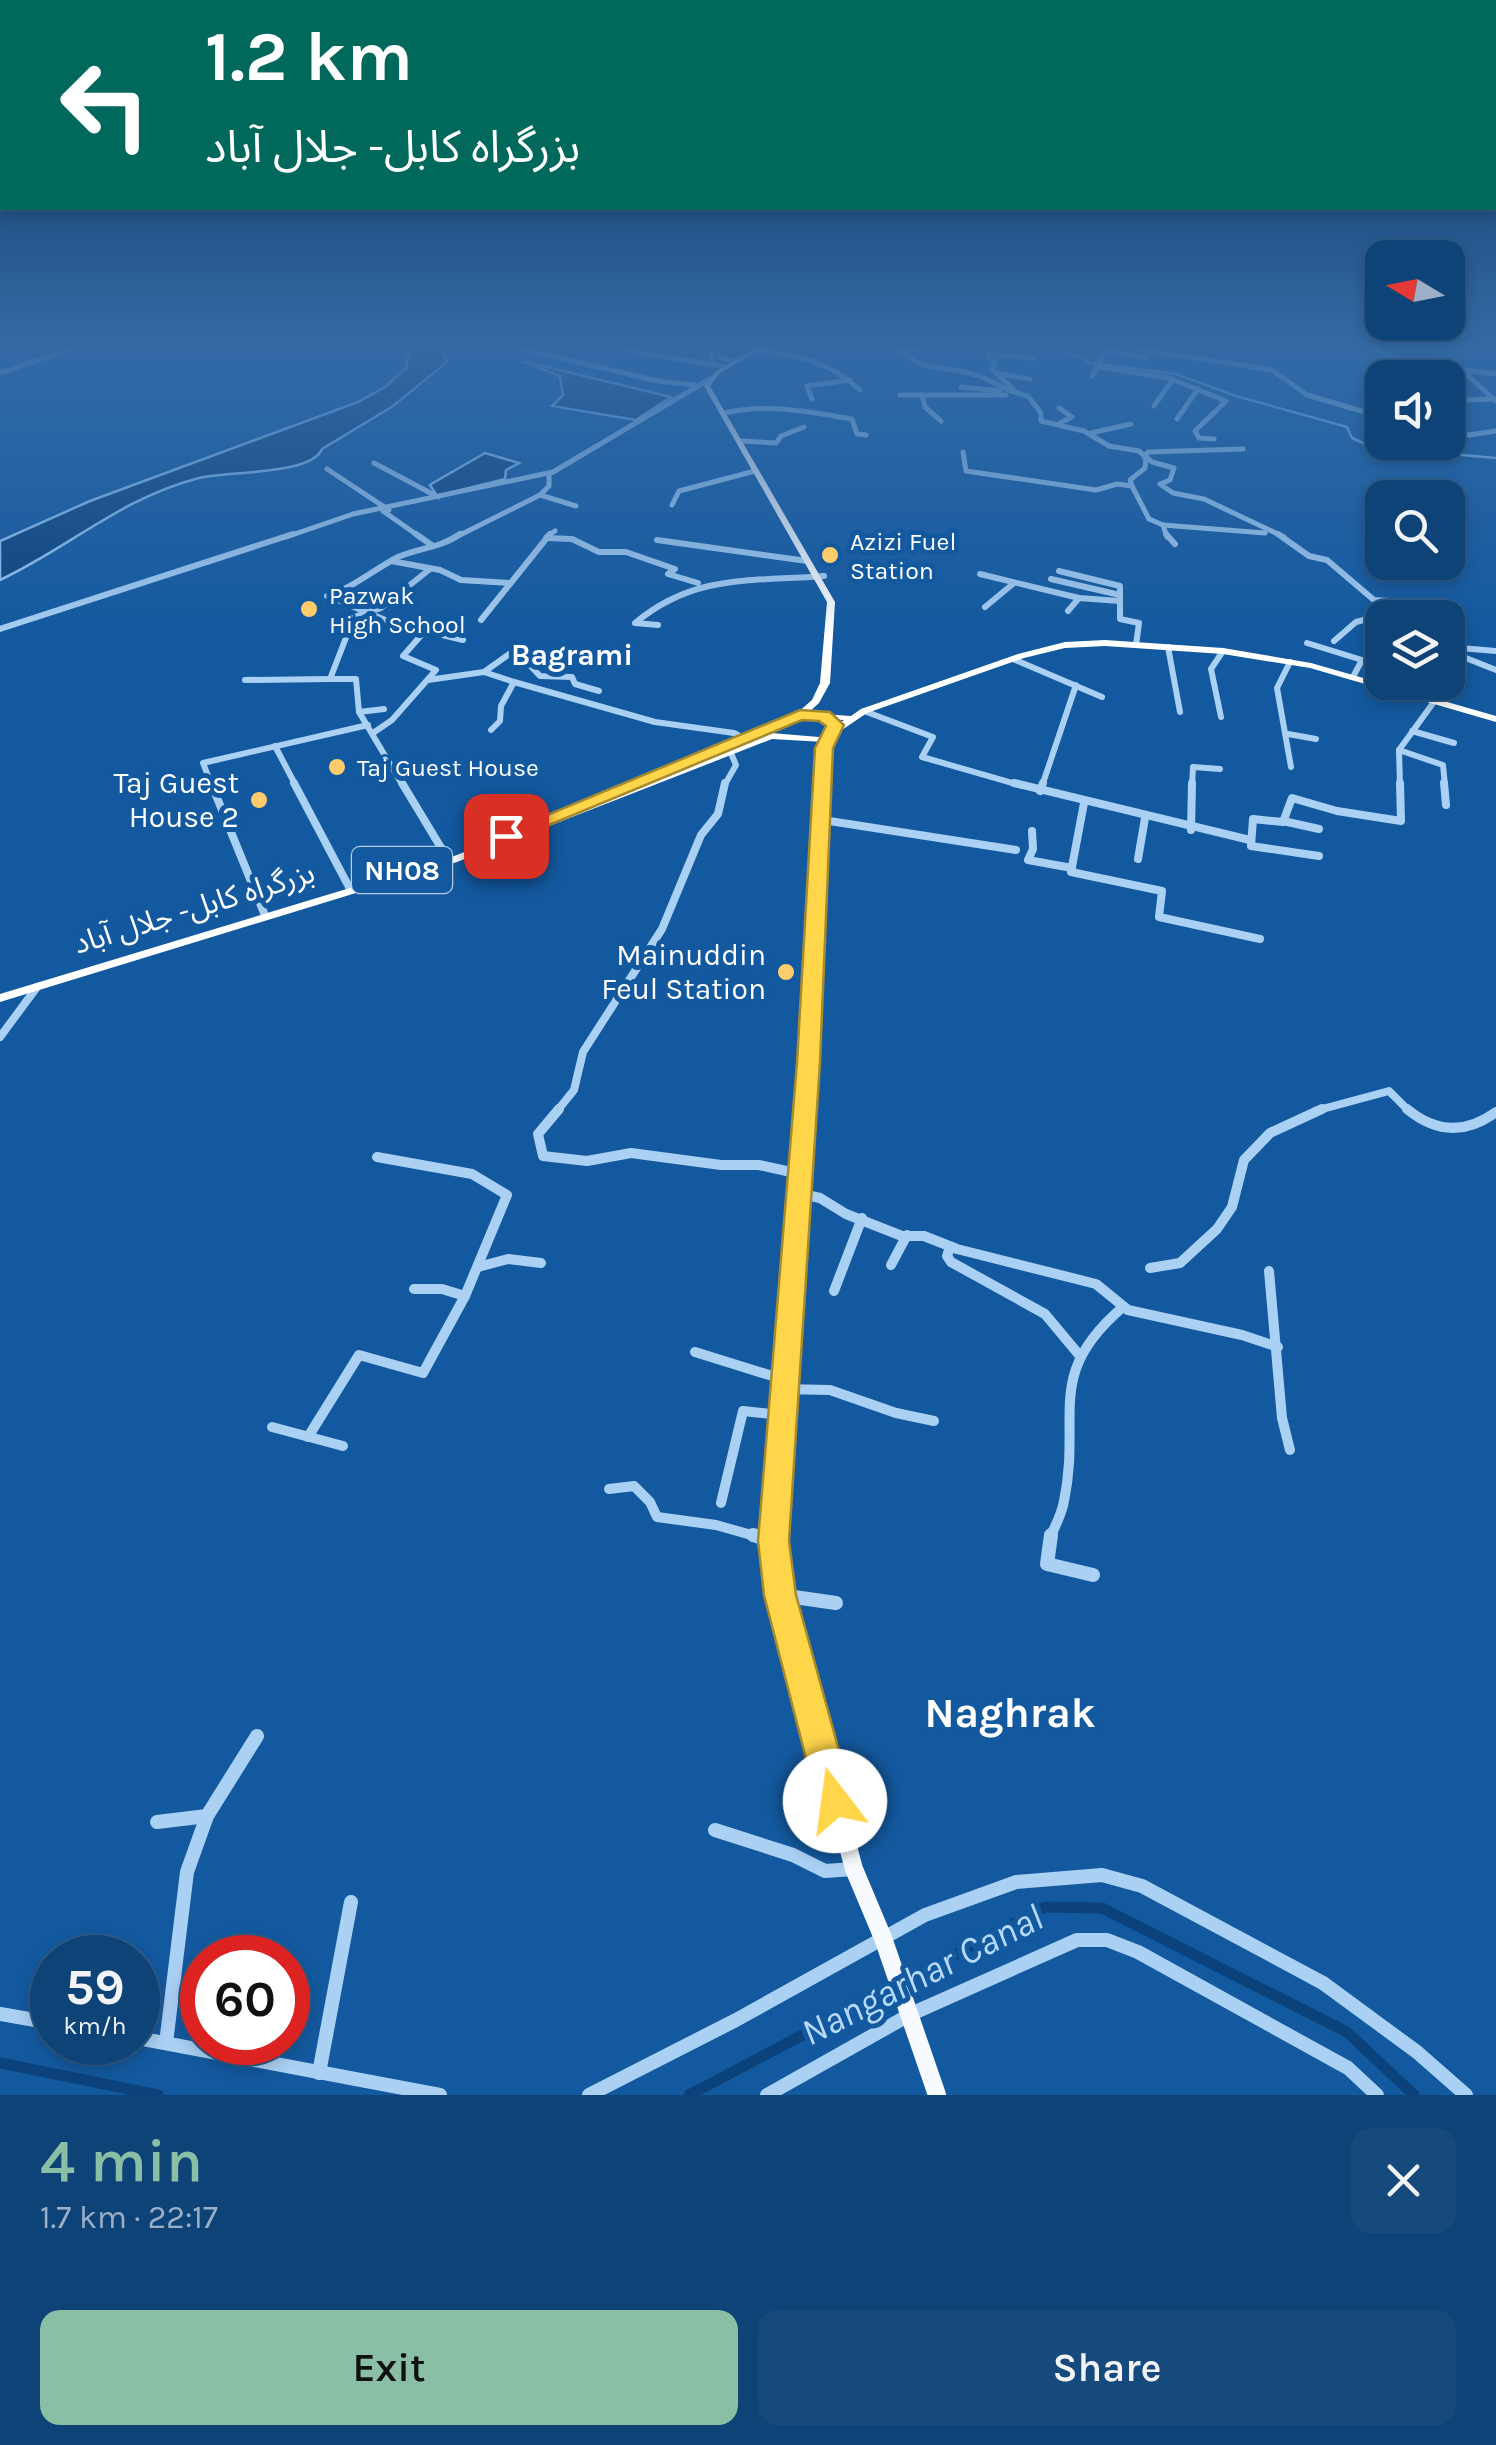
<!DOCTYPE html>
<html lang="en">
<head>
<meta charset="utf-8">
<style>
	:root { --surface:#0e4377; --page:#174a7c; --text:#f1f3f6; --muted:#9bb0c6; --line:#2e5c89; --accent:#8abfa5 }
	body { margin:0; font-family:Karla,"Noto Sans Arabic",sans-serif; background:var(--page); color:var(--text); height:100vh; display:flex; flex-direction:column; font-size:38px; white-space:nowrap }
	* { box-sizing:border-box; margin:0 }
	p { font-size:32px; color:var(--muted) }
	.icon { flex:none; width:55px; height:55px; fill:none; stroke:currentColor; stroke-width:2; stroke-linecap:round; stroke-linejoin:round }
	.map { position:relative; height:2095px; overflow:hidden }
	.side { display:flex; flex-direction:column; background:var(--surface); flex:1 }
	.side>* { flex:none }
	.banner { position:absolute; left:0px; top:0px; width:1498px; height:210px; box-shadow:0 5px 15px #0003,0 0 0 2px var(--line); background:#00695c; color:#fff; overflow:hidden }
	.needle { width:65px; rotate:280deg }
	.tools { position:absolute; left:1365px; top:240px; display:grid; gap:20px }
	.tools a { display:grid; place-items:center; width:100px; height:100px; border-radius:20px; background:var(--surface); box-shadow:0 5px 15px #0003,0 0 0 2px var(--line); font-size:50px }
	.speed { position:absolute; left:30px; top:1935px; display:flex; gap:20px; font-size:50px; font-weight:700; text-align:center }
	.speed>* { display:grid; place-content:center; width:130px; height:130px; border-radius:50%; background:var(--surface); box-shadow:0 5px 15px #0003,0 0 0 2px var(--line); line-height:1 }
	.speed small { font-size:25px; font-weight:400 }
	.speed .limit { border:15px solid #d22; background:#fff; color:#111 }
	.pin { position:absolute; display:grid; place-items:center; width:85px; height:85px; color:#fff; margin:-42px; border-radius:20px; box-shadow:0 5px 15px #0006 }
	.me { position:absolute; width:110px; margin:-55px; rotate:345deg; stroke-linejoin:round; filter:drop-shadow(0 0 8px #0008) }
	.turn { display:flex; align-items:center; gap:35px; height:210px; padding:0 40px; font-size:45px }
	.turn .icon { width:130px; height:130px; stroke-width:2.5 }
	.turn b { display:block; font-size:70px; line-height:85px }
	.round { display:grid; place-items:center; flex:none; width:105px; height:105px; border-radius:20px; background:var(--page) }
	.head { display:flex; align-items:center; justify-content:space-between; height:170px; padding:0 40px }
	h1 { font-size:60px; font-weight:600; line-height:75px; color:var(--accent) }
	.primary-button { display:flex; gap:20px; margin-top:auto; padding:20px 40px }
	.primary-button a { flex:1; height:115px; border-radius:20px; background:var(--accent); color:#111; font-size:40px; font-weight:600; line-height:115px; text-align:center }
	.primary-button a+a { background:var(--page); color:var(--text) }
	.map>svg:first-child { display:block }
	.water { fill:#0c427b; stroke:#9cccf7; stroke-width:2.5 }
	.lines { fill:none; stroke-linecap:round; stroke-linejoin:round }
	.stream { stroke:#9cccf7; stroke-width:2.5 }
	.canal { stroke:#0c427b; stroke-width:11 }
	.minor-far4 { stroke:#aad0f4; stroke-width:5 }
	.minor-far3 { stroke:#aad0f4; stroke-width:6 }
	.minor-far2 { stroke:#aad0f4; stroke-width:8 }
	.minor-far1 { stroke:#aad0f4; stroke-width:10 }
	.minor { stroke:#aad0f4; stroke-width:14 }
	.major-far3 { stroke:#f7fbff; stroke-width:8 }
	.major-far2 { stroke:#f7fbff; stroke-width:10 }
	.major-far1 { stroke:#f7fbff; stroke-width:14 }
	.major { stroke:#f7fbff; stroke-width:18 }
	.highway { fill:#fff; fill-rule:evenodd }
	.route { fill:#ffd54a; stroke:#a68a30; stroke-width:2.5 }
	.poi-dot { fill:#ffcc6d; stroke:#13599f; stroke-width:4 }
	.labels { text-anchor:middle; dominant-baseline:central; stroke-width:10; stroke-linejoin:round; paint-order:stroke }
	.far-poi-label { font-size:25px; fill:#fff; stroke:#13599f; text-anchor:start }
	.shield { fill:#13599f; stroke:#b8cde2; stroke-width:2.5 }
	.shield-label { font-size:28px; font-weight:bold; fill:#fff }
	.far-quarter-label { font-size:30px; font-weight:bold; fill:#fff; stroke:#13599f }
	.poi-label { font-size:30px; fill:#fff; stroke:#13599f; text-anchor:end }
	.street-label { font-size:30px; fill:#fff; stroke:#13599f }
	.near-water-label { font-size:38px; font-style:italic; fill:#b7dafa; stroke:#13599f }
	.near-quarter-label { font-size:42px; font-weight:bold; fill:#fff; stroke:#13599f }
</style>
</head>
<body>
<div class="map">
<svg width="1496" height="2095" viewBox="0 0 1496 2095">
	<rect width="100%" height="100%" fill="#13599f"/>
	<g class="water">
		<path d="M410,346H440L447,362L393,406L322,449C312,475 228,471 199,478C121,498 70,547 0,580V541L90,501L358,402L385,387L406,368Z"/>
		<path d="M522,361L671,397L636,420L552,406L563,395L560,376Z"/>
		<path d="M485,453L519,463L506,470L505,479L437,496L430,485L433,483Z"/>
	</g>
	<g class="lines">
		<path class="stream" d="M1049,346L1092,363L1176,374L1236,396L1347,427L1352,438L1372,447L1496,458"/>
		<g class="canal">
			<path d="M0,2063L158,2095"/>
			<path d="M689,2095L1045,1907L1102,1908L1347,2032L1414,2095"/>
		</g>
		<g class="minor-far4">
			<path d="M510,346L658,381L694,385"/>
			<path d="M602,346L726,367"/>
			<path d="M705,346L710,349L713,363"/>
			<path d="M714,346L718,348V357L735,362"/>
			<path d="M873,346L874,351"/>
			<path d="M896,346C924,376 949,363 984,378C1001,385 1007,392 1028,396L1041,413V421L1084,431L1109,446L1139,451L1152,462L1174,468L1170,480L1160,484L1173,493L1204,499L1284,537"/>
			<path d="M1119,346L1272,370L1307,395L1382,417"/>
			<path d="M1370,346L1408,364L1496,374"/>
			<path d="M780,348H802"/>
			<path d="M988,348V356L995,364L992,369L1016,392"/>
			<path d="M756,350C796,354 830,362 860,390"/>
			<path d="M900,350L928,349"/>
			<path d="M1108,350L1146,358"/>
			<path d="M988,354L1033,358"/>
			<path d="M1099,367L1169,378L1226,401L1195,431L1199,438L1214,439"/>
			<path d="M0,373L80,346"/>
			<path d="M1465,373L1496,401"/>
			<path d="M999,374L1030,379"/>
			<path d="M1092,376L1107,348"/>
			<path d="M961,387L1000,391"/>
			<path d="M900,395H1006"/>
			<path d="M922,395L925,407L941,421"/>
			<path d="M812,399L807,386L850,380"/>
			<path d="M1466,400L1494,399"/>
			<path d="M1154,406L1173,379"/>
			<path d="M1059,408L1072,417L1060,423"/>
			<path d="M725,413C768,403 809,412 852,419L857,434L866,435"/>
			<path d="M1177,419L1198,389"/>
			<path d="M1448,431L1469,435L1496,431"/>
			<path d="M1091,433L1131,424"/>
			<path d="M742,441L776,443L781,436L804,427"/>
			<path d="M963,452L966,471L1096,490L1117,484L1132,486"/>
			<path d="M1144,457L1148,452L1243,449"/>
			<path d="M374,463L438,497"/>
			<path d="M327,469L389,510"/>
			<path d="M549,473V486L540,495L576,506"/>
			<path d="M1132,486L1149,519L1163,525L1167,537"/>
			<path d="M1132,486L1130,480L1145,468L1146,459"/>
			<path d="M672,505L679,491L755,471"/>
			<path d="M383,511L420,537"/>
			<path d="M1163,525L1265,533"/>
			<path d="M286,537L353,514L553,472L710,379"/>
			<path d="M456,537L540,495"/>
			<path d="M546,537L555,531"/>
		</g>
		<g class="minor-far3">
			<path d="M416,534L433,546"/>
			<path d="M460,534C441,548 418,548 398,557C373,570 353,588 327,596L393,623L463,640"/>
			<path d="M1166,534L1175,544"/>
			<path d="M1278,534L1309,556L1327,560L1374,600L1389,601L1409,618"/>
			<path d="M547,538L572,539L599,552H626L675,569L668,574L698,583"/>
			<path d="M657,540L807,561"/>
			<path d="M391,561L440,570L461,580L510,583"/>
			<path d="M1059,571L1120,586V619L1139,623L1136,645"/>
			<path d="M980,574L1079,598L1120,601"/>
			<path d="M1051,579L1120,595"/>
			<path d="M985,607L1014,583"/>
			<path d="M1068,611L1079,598"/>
			<path d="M481,620L550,534"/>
			<path d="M658,625L635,623C695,573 751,582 824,576"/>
			<path d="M0,629L293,534"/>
			<path d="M1334,641L1356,622L1402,610"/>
			<path d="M1307,643L1362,660L1354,675"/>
			<path d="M1168,647L1180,712"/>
			<path d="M1448,647L1496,651"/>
			<path d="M1448,651L1496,670"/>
			<path d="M1013,659L1102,697"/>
			<path d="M1290,662L1277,688L1291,767"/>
			<path d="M484,672L515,650L540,676L572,677L575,684L599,691"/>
			<path d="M245,680L330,679"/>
			<path d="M428,680L484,672L514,682L501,706L500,721L491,730"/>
			<path d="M514,682L655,722L734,733L747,740"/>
			<path d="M864,711L933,737L922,757L1023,786"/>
			<path d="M359,712L384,709"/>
			<path d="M1221,717L1211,669L1223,651"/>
			<path d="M1412,731L1454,743"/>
			<path d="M373,733L392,720L436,670L403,656L424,632"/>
			<path d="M1288,734L1316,739"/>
			<path d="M275,746L296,786"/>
			<path d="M1399,750L1443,765L1445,786"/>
			<path d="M212,786L203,763L368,725"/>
			<path d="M403,786L359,712L356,679H330L354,617L381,608L430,569"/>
			<path d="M724,786L736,765L730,751"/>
			<path d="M1042,786L1076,685"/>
			<path d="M1192,786L1193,767L1220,769"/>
			<path d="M1400,786L1399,750L1436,699"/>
		</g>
		<g class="minor-far2">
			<path d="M211,783L264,913"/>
			<path d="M294,783L349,887"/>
			<path d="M402,783L446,856"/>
			<path d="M1014,783L1250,840"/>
			<path d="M1444,783L1446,805"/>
			<path d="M1040,791L1043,783"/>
			<path d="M1084,803L1071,872L1162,891L1159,917L1260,939"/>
			<path d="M823,820L1016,850"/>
			<path d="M1283,821L1319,829"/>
			<path d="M1191,830L1192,783"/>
			<path d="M1032,831L1033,849L1028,860L1072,868"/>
			<path d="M1319,856L1251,846L1253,819L1283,822L1292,798L1337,811L1401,821L1400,783"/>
			<path d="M1138,859L1145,818"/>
			<path d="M0,1037L37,987"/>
			<path d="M557,1111L574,1090L583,1052L662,929L701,835L718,814L725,783"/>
			<path d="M1315,1111L1389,1091L1409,1111"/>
		</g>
		<g class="minor-far1">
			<path d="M559,1109L538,1134L543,1156L587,1161L631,1153L721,1165H759L800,1174"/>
			<path d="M1407,1109C1436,1133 1466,1134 1496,1112"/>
			<path d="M798,1193L820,1198L846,1214L902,1236H924L957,1249L1096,1284L1128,1310L1242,1335L1278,1347"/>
			<path d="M950,1247L947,1256L951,1262L1045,1314L1080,1356"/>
			<path d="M891,1265L907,1235"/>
			<path d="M478,1267L508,1259L541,1263"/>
			<path d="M1150,1268L1180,1263L1217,1229L1232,1207L1244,1160L1270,1133L1322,1109"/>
			<path d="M1269,1271L1282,1418L1290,1450"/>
			<path d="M414,1289H442L465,1296"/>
			<path d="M834,1291L862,1218"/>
			<path d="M695,1352L782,1379"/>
			<path d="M781,1389L830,1390L896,1413L934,1421"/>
			<path d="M272,1427L343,1446"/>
			<path d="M308,1437L359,1355L423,1373L465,1296L507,1195L472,1174L377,1157"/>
			<path d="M609,1489L634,1486L650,1502L657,1517L716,1525L762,1538"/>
			<path d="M721,1503L743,1411L780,1415"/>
			<path d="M1050,1538C1055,1526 1062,1514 1064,1501C1082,1415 1043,1375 1123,1307"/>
		</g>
		<g class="minor">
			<path d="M753,1535L773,1541"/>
			<path d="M1051,1535L1047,1564L1093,1575"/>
			<path d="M780,1595L836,1603"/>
			<path d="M157,1822L207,1816"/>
			<path d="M715,1830L793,1855L825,1871L854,1869"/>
			<path d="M0,2014L52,2023"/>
			<path d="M138,2038L440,2095"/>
			<path d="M166,2043L187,1872L207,1816L257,1736"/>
			<path d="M319,2073L351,1902"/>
			<path d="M589,2095L736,2020L925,1915L1016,1882L1102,1875L1142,1886L1323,1983L1417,2052L1466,2095"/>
			<path d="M767,2095L911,2014L1077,1940H1107L1138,1952L1348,2068L1377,2095"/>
		</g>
		<path class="major-far3" d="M822,786L824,748L831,736"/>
		<path class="major-far2" d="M805,1111L822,783"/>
		<path class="major-far1" d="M773,1538L805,1109"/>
		<path class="major" d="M773,1535L780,1595L854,1869L883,1938L937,2095"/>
		<path class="highway" d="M760,346H767L720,373L710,386L835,602L830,683L819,703L808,713L851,716L861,709L1018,654L1065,642L1105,640L1223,648L1311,663L1496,716V722L1310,668L1223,654L1105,646L1065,648L1024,658L867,713L824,742L772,739L457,862L0,1002V994L449,858L762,736H756L754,734L797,713L812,700L820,683L827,602L704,386L716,371ZM800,718L844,720L819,737L771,733L762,736Z"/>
	</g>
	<linearGradient id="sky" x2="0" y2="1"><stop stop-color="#0a3157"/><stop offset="0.54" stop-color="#336aa6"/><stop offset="1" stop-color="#336aa6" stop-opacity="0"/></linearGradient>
	<rect width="1496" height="639" fill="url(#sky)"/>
	<path class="route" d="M800,710L830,712L844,725L833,748L820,1062L789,1541L796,1595L853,1801L848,1813L835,1819L823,1813L817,1801L764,1595L758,1541L797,1062L815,748L826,726L819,721L802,720L513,840L506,842L497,836Z"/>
	<g class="poi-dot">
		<circle cx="830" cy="555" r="10"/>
		<circle cx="309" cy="609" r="10"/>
		<circle cx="337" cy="767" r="10"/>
		<circle cx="259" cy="800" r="10"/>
		<circle cx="786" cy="972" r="10"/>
	</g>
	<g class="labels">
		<g class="far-poi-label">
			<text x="850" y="541">Azizi Fuel<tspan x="850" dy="29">Station</tspan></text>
			<text x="329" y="595">Pazwak<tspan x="329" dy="29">High School</tspan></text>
			<text x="357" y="767">Taj Guest House</text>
		</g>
		<rect class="shield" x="352" y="847" width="100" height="46" rx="8"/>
		<g class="shield-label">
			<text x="402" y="870">NH08</text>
		</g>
		<g class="far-quarter-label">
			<text x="572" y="655">Bagrami</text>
		</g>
		<g class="poi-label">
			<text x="239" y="783">Taj Guest<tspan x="239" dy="34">House 2</tspan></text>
			<text x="766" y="955">Mainuddin<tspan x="766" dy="34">Feul Station</tspan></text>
		</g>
		<g class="street-label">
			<text transform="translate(194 908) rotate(-17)">بزرگراه کابل- جلال آباد</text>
		</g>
		<g class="near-water-label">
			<text transform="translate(922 1975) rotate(-27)">Nangarhar Canal</text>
		</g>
		<g class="near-quarter-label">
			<text x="1010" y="1713">Naghrak</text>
		</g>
	</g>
</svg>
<div class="tools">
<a><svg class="needle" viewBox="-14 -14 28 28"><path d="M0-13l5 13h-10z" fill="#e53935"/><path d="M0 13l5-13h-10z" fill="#9bb0c6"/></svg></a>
<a><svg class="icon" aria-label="sound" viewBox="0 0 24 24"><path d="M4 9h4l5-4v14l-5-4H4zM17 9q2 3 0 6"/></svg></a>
<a><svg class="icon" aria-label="search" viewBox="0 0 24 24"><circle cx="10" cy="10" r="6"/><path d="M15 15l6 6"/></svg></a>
<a><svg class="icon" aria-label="layers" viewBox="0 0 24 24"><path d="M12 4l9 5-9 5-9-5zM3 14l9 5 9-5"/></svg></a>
</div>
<div class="speed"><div>59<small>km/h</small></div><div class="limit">60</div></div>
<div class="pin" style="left:506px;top:836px;background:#d93025"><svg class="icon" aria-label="arrive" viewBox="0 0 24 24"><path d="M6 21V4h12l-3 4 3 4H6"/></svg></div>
<svg class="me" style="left:835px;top:1801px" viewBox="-20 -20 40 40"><circle r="19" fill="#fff"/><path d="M0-13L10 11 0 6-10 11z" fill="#ffd54a"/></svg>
<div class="banner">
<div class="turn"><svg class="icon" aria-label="left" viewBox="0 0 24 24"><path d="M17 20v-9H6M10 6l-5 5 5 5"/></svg><div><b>1.2 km</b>بزرگراه کابل- جلال آباد</div></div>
</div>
</div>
<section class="side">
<div class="head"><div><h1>4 min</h1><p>1.7 km · 22:17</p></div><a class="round"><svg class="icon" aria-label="close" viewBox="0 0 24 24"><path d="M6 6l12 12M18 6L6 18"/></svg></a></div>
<div class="primary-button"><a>Exit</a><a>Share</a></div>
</section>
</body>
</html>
